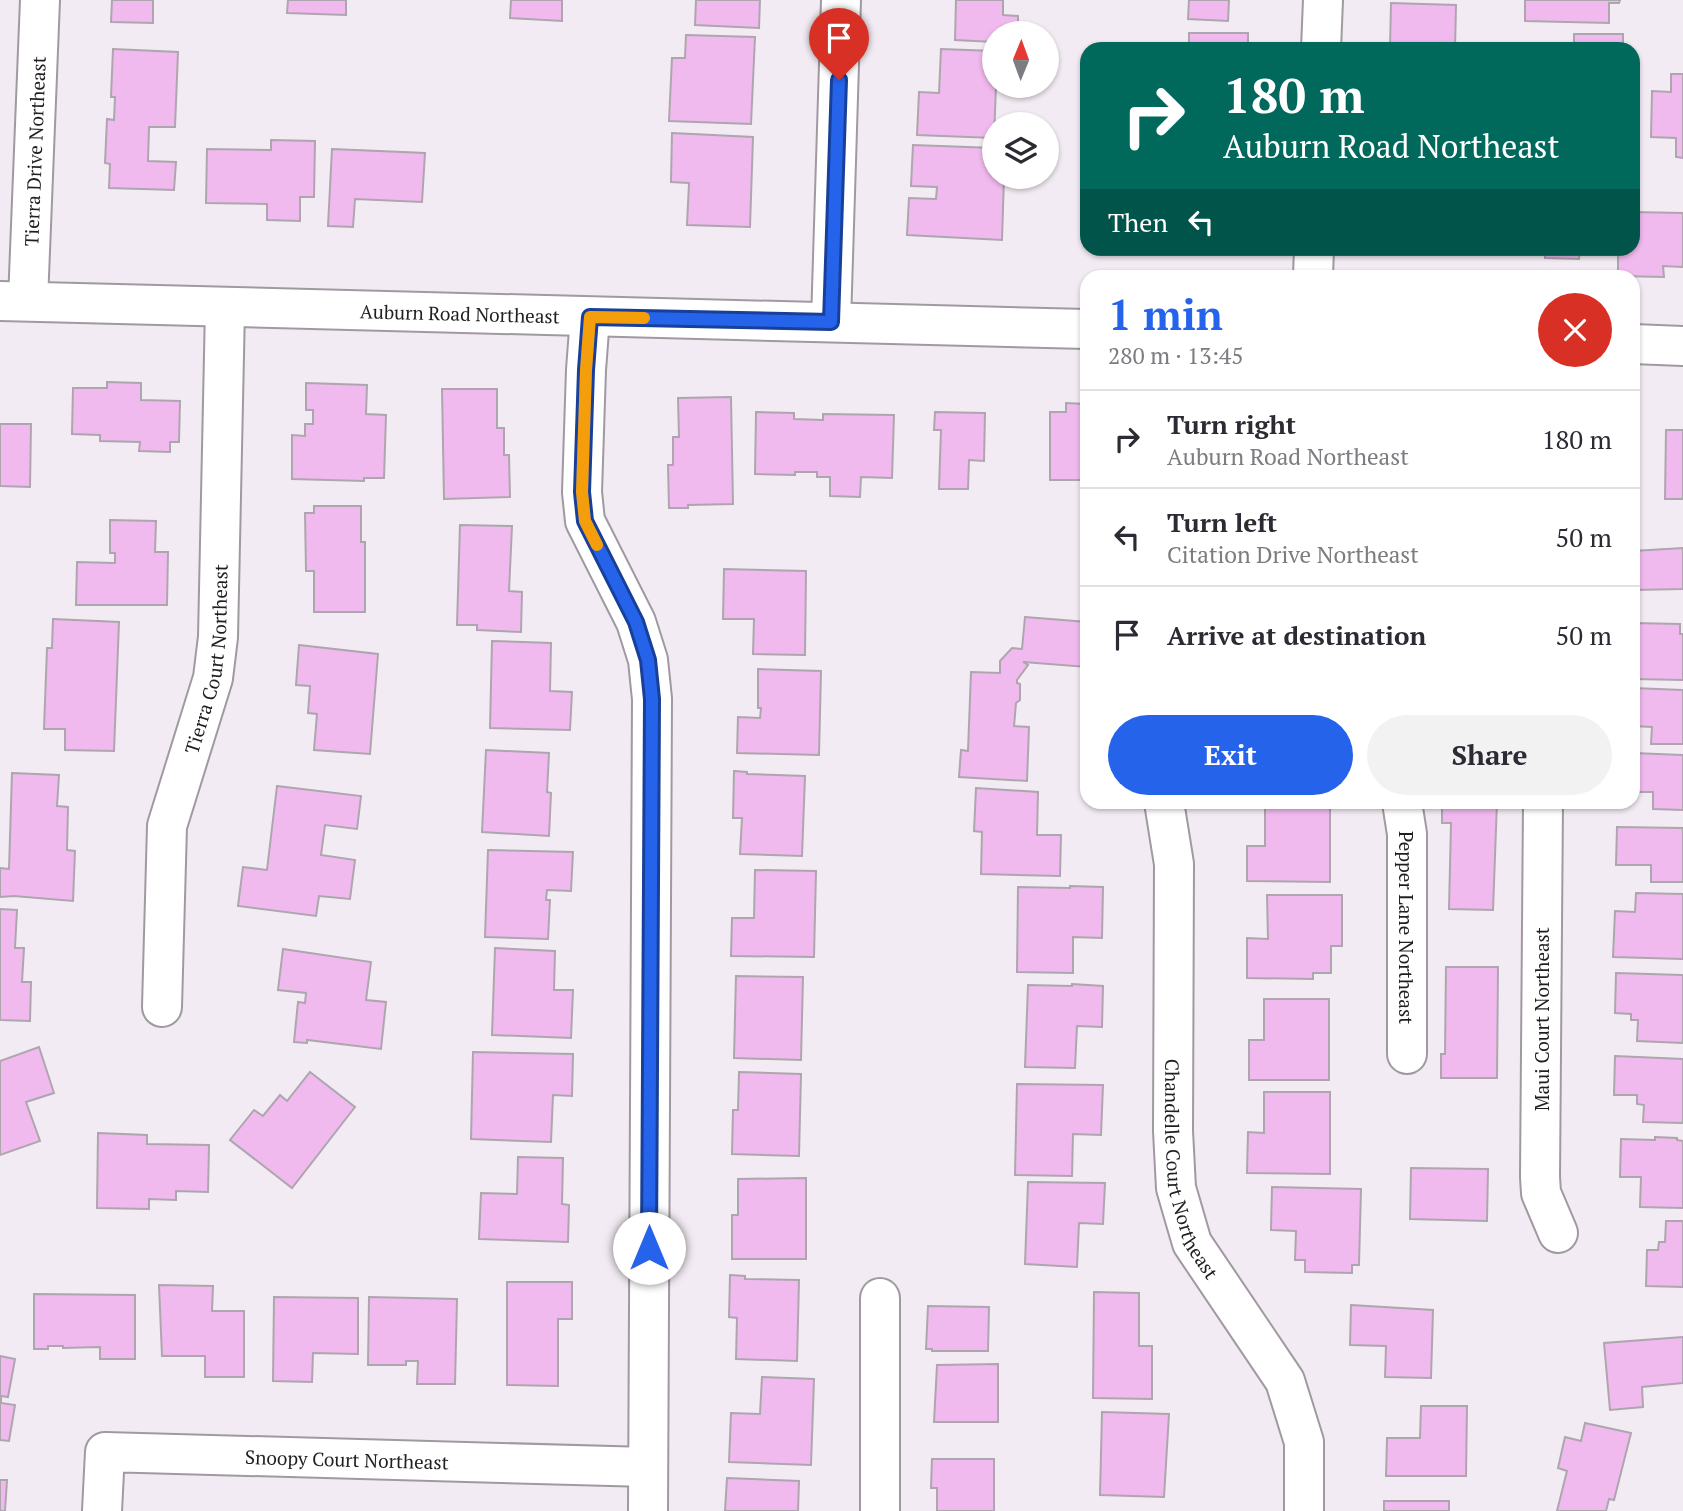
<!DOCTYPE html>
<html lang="en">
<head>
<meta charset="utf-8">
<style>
	:root { --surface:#fff; --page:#f2f2f3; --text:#2b2b33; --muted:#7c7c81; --line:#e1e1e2; --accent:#2563eb }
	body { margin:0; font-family:"PT Serif",serif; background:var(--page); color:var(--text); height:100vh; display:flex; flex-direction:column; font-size:26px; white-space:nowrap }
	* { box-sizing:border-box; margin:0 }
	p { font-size:23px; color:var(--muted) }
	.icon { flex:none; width:38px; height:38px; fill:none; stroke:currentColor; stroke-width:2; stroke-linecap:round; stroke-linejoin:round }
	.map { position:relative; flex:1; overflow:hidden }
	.sheet { position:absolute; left:1080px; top:270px; width:560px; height:539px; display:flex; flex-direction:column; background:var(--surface); border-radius:21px; box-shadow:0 2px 5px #0004 }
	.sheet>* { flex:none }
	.banner { position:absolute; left:1080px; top:42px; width:560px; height:214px; border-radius:21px; box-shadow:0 2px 5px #0004; background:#00695c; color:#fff; overflow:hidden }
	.needle { width:46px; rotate:1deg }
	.tools { position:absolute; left:982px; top:21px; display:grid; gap:14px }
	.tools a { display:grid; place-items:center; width:77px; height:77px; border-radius:50%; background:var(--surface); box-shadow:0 2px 5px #0004; font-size:35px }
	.pin { position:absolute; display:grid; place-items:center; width:60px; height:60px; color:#fff; margin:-72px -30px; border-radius:50% 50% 50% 0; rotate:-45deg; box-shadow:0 0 7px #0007 }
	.pin .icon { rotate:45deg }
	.me { position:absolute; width:77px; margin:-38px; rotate:0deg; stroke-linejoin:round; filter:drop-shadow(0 0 5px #0008) }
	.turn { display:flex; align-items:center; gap:24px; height:147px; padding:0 28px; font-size:32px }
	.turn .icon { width:91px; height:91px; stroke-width:2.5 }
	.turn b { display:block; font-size:49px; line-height:60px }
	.then { display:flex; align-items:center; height:66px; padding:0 28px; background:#0003; gap:14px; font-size:26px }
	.round { display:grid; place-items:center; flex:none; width:74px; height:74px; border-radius:37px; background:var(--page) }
	.overview { display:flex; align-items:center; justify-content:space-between; height:119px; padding:0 28px }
	h1 { font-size:42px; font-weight:800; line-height:52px; color:var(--accent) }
	.action { display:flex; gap:14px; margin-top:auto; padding:14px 28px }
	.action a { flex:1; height:80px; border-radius:42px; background:var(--accent); color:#fff; font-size:28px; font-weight:800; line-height:80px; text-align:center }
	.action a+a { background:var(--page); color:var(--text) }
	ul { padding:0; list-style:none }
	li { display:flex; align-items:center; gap:21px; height:98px; padding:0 28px; border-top:2px solid var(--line) }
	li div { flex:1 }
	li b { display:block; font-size:26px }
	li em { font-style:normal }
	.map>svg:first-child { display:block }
	.building { fill:#f1baef; stroke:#aea6ae; stroke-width:2 }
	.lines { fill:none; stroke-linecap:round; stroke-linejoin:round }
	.street-casing { stroke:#a199a1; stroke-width:42 }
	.secondary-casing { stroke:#a199a1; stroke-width:42 }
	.street { stroke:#fff; stroke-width:38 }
	.secondary { stroke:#fff; stroke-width:38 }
	.route-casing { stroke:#184099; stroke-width:18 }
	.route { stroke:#2563eb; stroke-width:12 }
	.slow { stroke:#f59e0b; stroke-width:12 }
	.labels { text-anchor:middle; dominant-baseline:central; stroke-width:7; stroke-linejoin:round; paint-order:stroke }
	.street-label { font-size:19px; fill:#211e21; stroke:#fff }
</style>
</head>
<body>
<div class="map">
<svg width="1683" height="1511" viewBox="0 0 1683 1511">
	<rect width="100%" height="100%" fill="#f3ebf3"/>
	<g class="building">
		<path d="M112,0H153V23L111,22Z"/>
		<path d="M288,0H346V15L287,13Z"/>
		<path d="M511,0H562V21L510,18Z"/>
		<path d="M696,0H760L759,28L695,25Z"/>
		<path d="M956,0H1003V15L1018,16V33H994V42L955,40Z"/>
		<path d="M1189,0H1229L1228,21L1188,19Z"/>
		<path d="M1525,0H1620L1619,3H1609V23L1525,21Z"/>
		<path d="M1391,3L1456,5L1455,49L1390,48Z"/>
		<rect x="1189" y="33" width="59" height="16"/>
		<rect x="1574" y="34" width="49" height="15"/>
		<path d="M686,35L755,37L751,124L669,121L672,58H685Z"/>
		<path d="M113,49L178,52L175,127H149L148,161L176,162L174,190L109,188L110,164L105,163L107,119L114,120L115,97H111Z"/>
		<path d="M941,49L994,51V86H996L994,138L917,135L919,92L939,93Z"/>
		<path d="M1671,74H1683V158L1676,157V138L1651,137L1652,91L1671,92Z"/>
		<path d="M672,133L753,137L750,227L687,225L689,183L671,182Z"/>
		<path d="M271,140L315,141L314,197H300V221L267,220V204L206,203L207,149L271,150Z"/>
		<path d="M913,145L994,148V177H1004L1002,240L907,235L909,198L936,199L937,187L911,186Z"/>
		<path d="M332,149L425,153L422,202L355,199L353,227L328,226Z"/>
		<path d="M1633,212L1683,213V267L1663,266L1664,277L1618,276V248H1633Z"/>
		<path d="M1545,248H1580L1579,259L1545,258Z"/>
		<path d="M107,382L141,383V400L180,401L179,442H170V452L139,451L140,442L100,441V435L72,434L73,388H107Z"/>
		<path d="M306,383L367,385L366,414L386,415L384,478H364V481L292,479V435L305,436V424H313V410H306Z"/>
		<path d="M442,389H497V428H504V455H509L510,497L444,499Z"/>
		<path d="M731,397L733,504L688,505V508H669L668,465H673V437H679L678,398Z"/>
		<path d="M1066,403L1085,404L1087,480H1050V412H1066Z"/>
		<path d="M756,412L794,413V419L823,420V414L894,415L892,478L861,477L860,497L830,496V477H817V472H795V475L755,474Z"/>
		<path d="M935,412L985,413L984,461L969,460L968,489H939L941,430H934Z"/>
		<path d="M0,424H31L30,487L0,486Z"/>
		<path d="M1666,430H1683V499H1665Z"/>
		<path d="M314,506H361V542H365V612H314V571H306L305,513H314Z"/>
		<path d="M110,520L156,521L155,552H168L167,605H76L77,562L115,563V553H110Z"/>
		<path d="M460,525L512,526L509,591L522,592L521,632L477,630V625H457Z"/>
		<path d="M1683,548V589L1633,590V551Z"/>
		<path d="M724,569L806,571L805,655L753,654L754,619H723Z"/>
		<path d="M1025,617L1087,622V667L1023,662L1028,665L1017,680V683L1020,684V700L1016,703L1014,726L1029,727L1027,781L959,777L961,750L968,751L971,672L1000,673V661L1012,648L1022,649Z"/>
		<path d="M53,619L119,622L114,751L65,750V729H44L47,648H52Z"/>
		<path d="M1633,623L1680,624V634H1683V680L1633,679Z"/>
		<path d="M492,641L551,643L550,691L572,692L570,730L490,728Z"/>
		<path d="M299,645L378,654L370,754L314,750L317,714L308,713L310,686L296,685Z"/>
		<path d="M758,669L821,671L819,755L737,753L738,717L760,718L761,708H758Z"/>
		<path d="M1633,688L1683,690V744H1651L1652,727L1633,726Z"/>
		<path d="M486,750L549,753L547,792L551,793L549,836L482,832Z"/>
		<path d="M1633,753L1683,755V810L1653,809V792H1633Z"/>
		<path d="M734,771L747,772V774L805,776L802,856L740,854L742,818H733Z"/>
		<path d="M12,773L59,775L57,806L68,807L67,850L75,851L73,901L14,896L0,897V868L9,869Z"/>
		<path d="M277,786L361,796L357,829L325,825L321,855L355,860L350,899L319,896L316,916L238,906L243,867L267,870Z"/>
		<path d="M976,788L1038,792L1037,835H1061L1060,876L981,874L982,832L974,831Z"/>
		<path d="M1265,802H1330V882L1247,881V846H1265Z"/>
		<path d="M1442,802H1497L1493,910L1449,909L1451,823H1442Z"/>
		<path d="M1617,827L1683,828V882H1651V865H1616Z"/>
		<path d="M488,850L573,852L571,891L547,890L546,900H550L548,939L485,937Z"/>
		<path d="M755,870L816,871L814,957L731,956L732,918H754Z"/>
		<path d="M1070,886L1103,887L1102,938L1073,937V973L1017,972L1018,887L1070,888Z"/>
		<path d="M1636,893L1683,894V959L1613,957L1615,911L1635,912Z"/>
		<path d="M1267,895H1342V946H1331V973H1313V979L1247,978V938L1268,939Z"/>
		<path d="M0,909L17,910L15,948H24L22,982H31L30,1021L0,1020Z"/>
		<path d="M495,948L555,951L554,990H573L571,1038L492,1035Z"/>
		<path d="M283,949L371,962L366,1000L386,1002L381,1049L307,1040V1043L294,1042L298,1002L305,1003L306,993L278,990Z"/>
		<path d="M1446,967H1498L1497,1078H1441V1054H1445Z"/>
		<path d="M1616,973L1683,975V1043L1637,1041L1638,1020H1631V1014L1615,1013Z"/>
		<path d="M736,976L803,977L801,1060L734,1058Z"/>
		<path d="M1072,984L1103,986L1102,1027L1077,1026L1075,1068L1025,1067L1028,985L1072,986Z"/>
		<path d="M1264,999H1329V1080H1249V1040H1264Z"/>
		<path d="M39,1047L54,1093L26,1102L40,1141L0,1155V1061Z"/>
		<path d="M473,1052L573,1054L572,1096L553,1095L551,1142L471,1139Z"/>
		<path d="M1615,1056L1683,1059V1123L1643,1122L1644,1105L1637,1104V1095H1614Z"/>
		<path d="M310,1072L355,1107L292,1188L230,1140L254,1110L263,1116L280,1095L287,1101Z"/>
		<path d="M739,1072L801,1074L799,1156L732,1154L733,1110H738Z"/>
		<path d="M1017,1084L1103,1085L1101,1135L1073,1134L1072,1176L1015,1175Z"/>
		<path d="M1264,1092H1330V1174L1247,1173L1248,1132L1264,1133Z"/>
		<path d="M98,1133L147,1135V1144L209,1145L208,1192L176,1191V1200L149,1199V1209L97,1208Z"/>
		<path d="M1655,1137L1677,1138V1140L1683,1141V1208L1640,1207L1641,1177H1620L1621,1139L1655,1140Z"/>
		<path d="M518,1157L563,1158L562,1204L569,1205L568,1242L479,1239L481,1193L517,1194Z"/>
		<path d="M1411,1168L1488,1169L1487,1221L1410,1219Z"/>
		<path d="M806,1178V1259H732V1215H738V1179Z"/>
		<path d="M1028,1182L1105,1183L1103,1224L1079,1223L1077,1267L1025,1264Z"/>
		<path d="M1272,1187L1361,1189L1359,1265H1352V1273L1305,1272V1260H1295L1296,1231L1271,1230Z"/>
		<path d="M1666,1221H1683V1287L1646,1286L1647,1250H1658L1659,1242H1665Z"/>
		<path d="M730,1275L745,1276V1279L799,1280L797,1361L736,1359L737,1318L729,1317Z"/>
		<path d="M507,1282H572V1319H558V1386L507,1385Z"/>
		<path d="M159,1285L213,1286L212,1311H244V1377H205V1356H162Z"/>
		<path d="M1094,1292L1139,1293V1346H1152V1399L1093,1398Z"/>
		<path d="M34,1294L135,1295V1359H100V1347L63,1348V1346H48V1349H34Z"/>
		<path d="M274,1297L358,1298V1354L313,1353L312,1382L273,1381Z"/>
		<path d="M369,1297L457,1299L455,1384H417L418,1361H406V1365H368Z"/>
		<path d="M1351,1305L1433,1310L1431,1378L1385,1377L1386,1346L1350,1345Z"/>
		<path d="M928,1306L989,1307L988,1351H932V1349H926Z"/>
		<path d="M1683,1337V1383L1642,1387L1643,1407L1610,1410L1604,1343Z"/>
		<path d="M0,1356L15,1359L8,1397L1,1396V1403L15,1405L9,1441L0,1440Z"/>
		<path d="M998,1364V1422H934L937,1365Z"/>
		<path d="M762,1377L814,1379L811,1465L729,1462L731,1413L760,1414Z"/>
		<path d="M1421,1406H1467L1466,1476H1386L1387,1438H1420Z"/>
		<path d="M1102,1412L1169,1414L1164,1497L1100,1495Z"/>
		<path d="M1585,1423L1631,1433L1614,1500L1609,1499L1606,1511H1557L1567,1471L1558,1468L1565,1437L1581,1441Z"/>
		<path d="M932,1459H994V1511H937V1488H931Z"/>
		<path d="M727,1478L799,1481L798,1511H725Z"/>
		<path d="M0,1480H7L5,1511H0Z"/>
		<rect x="1384" y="1501" width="65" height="10"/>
	</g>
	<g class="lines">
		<g class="street-casing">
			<g id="street">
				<path d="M1321,49L1323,0"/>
				<path d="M1313,276L1314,248"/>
				<path id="s1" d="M28,301L40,0"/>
				<path d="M590,317L586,370L582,492L585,521L636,622L648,660L652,699L648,1511"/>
				<path d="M831,322L841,0"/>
				<path id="s2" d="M1164,802L1174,864L1173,1131L1176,1188L1192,1243L1285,1381L1304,1442V1511"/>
				<path id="s3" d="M1402,802L1407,834V1054"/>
				<path d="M1543,802L1540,1177L1541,1193L1558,1233"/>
				<path id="s4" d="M162,1007L167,826L213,678L218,637L225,308"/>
				<path id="s5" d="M102,1511L105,1452L648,1467"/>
				<path d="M880,1511V1298"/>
			</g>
		</g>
		<g class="secondary-casing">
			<g id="secondary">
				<path id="s6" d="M0,301L1087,329"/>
				<path d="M1633,344L1683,346"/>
			</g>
		</g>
		<use href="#street" class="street"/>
		<use href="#secondary" class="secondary"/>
	</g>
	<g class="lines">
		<g class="route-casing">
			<path id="route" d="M649,1248L652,699L648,660L636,622L585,521L582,492L586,370L590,317L831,322L839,80"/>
		</g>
		<use href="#route" class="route"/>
		<path class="slow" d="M597,545L585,521L582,492L586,370L590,317L644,318"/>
	</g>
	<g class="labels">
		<g class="street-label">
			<text stroke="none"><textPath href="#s1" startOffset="150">Tierra Drive Northeast</textPath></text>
			<text stroke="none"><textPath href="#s6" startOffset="460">Auburn Road Northeast</textPath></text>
			<text stroke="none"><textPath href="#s4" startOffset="354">Tierra Court Northeast</textPath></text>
			<text stroke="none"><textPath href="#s3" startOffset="126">Pepper Lane Northeast</textPath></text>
			<text transform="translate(1541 1019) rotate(-90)">Maui Court Northeast</text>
			<text stroke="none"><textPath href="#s2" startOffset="371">Chandelle Court Northeast</textPath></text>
			<text stroke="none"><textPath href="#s5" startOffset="301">Snoopy Court Northeast</textPath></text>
		</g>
	</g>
</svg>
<div class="tools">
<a><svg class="needle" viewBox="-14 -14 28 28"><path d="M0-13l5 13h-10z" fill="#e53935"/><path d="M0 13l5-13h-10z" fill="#7c7c81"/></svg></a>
<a><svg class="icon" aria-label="layers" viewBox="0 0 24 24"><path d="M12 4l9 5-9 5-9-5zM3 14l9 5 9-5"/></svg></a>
</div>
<div class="pin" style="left:839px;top:80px;background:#d93025"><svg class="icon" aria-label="arrive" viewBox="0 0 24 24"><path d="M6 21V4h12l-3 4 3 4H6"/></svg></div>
<svg class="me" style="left:649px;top:1248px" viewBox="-20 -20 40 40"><circle r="19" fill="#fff"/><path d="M0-13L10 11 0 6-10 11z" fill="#2563eb"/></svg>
<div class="banner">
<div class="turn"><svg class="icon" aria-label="right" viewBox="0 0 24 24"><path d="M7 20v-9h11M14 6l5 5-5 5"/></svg><div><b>180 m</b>Auburn Road Northeast</div></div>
<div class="then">Then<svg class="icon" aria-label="left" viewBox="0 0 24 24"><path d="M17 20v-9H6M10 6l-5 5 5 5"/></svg></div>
</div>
<section class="sheet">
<div class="overview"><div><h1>1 min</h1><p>280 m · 13:45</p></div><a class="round" style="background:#d93025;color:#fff"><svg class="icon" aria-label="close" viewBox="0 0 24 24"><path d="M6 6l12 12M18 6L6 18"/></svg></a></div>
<ul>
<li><svg class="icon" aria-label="right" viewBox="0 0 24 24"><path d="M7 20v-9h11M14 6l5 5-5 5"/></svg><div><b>Turn right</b><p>Auburn Road Northeast</p></div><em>180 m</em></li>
<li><svg class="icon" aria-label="left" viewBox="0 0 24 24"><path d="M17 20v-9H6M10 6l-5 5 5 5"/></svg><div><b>Turn left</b><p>Citation Drive Northeast</p></div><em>50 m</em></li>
<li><svg class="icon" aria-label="arrive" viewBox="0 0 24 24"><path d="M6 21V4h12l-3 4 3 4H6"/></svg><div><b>Arrive at destination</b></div><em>50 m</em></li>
</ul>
<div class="action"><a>Exit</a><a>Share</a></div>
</section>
</div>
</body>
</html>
